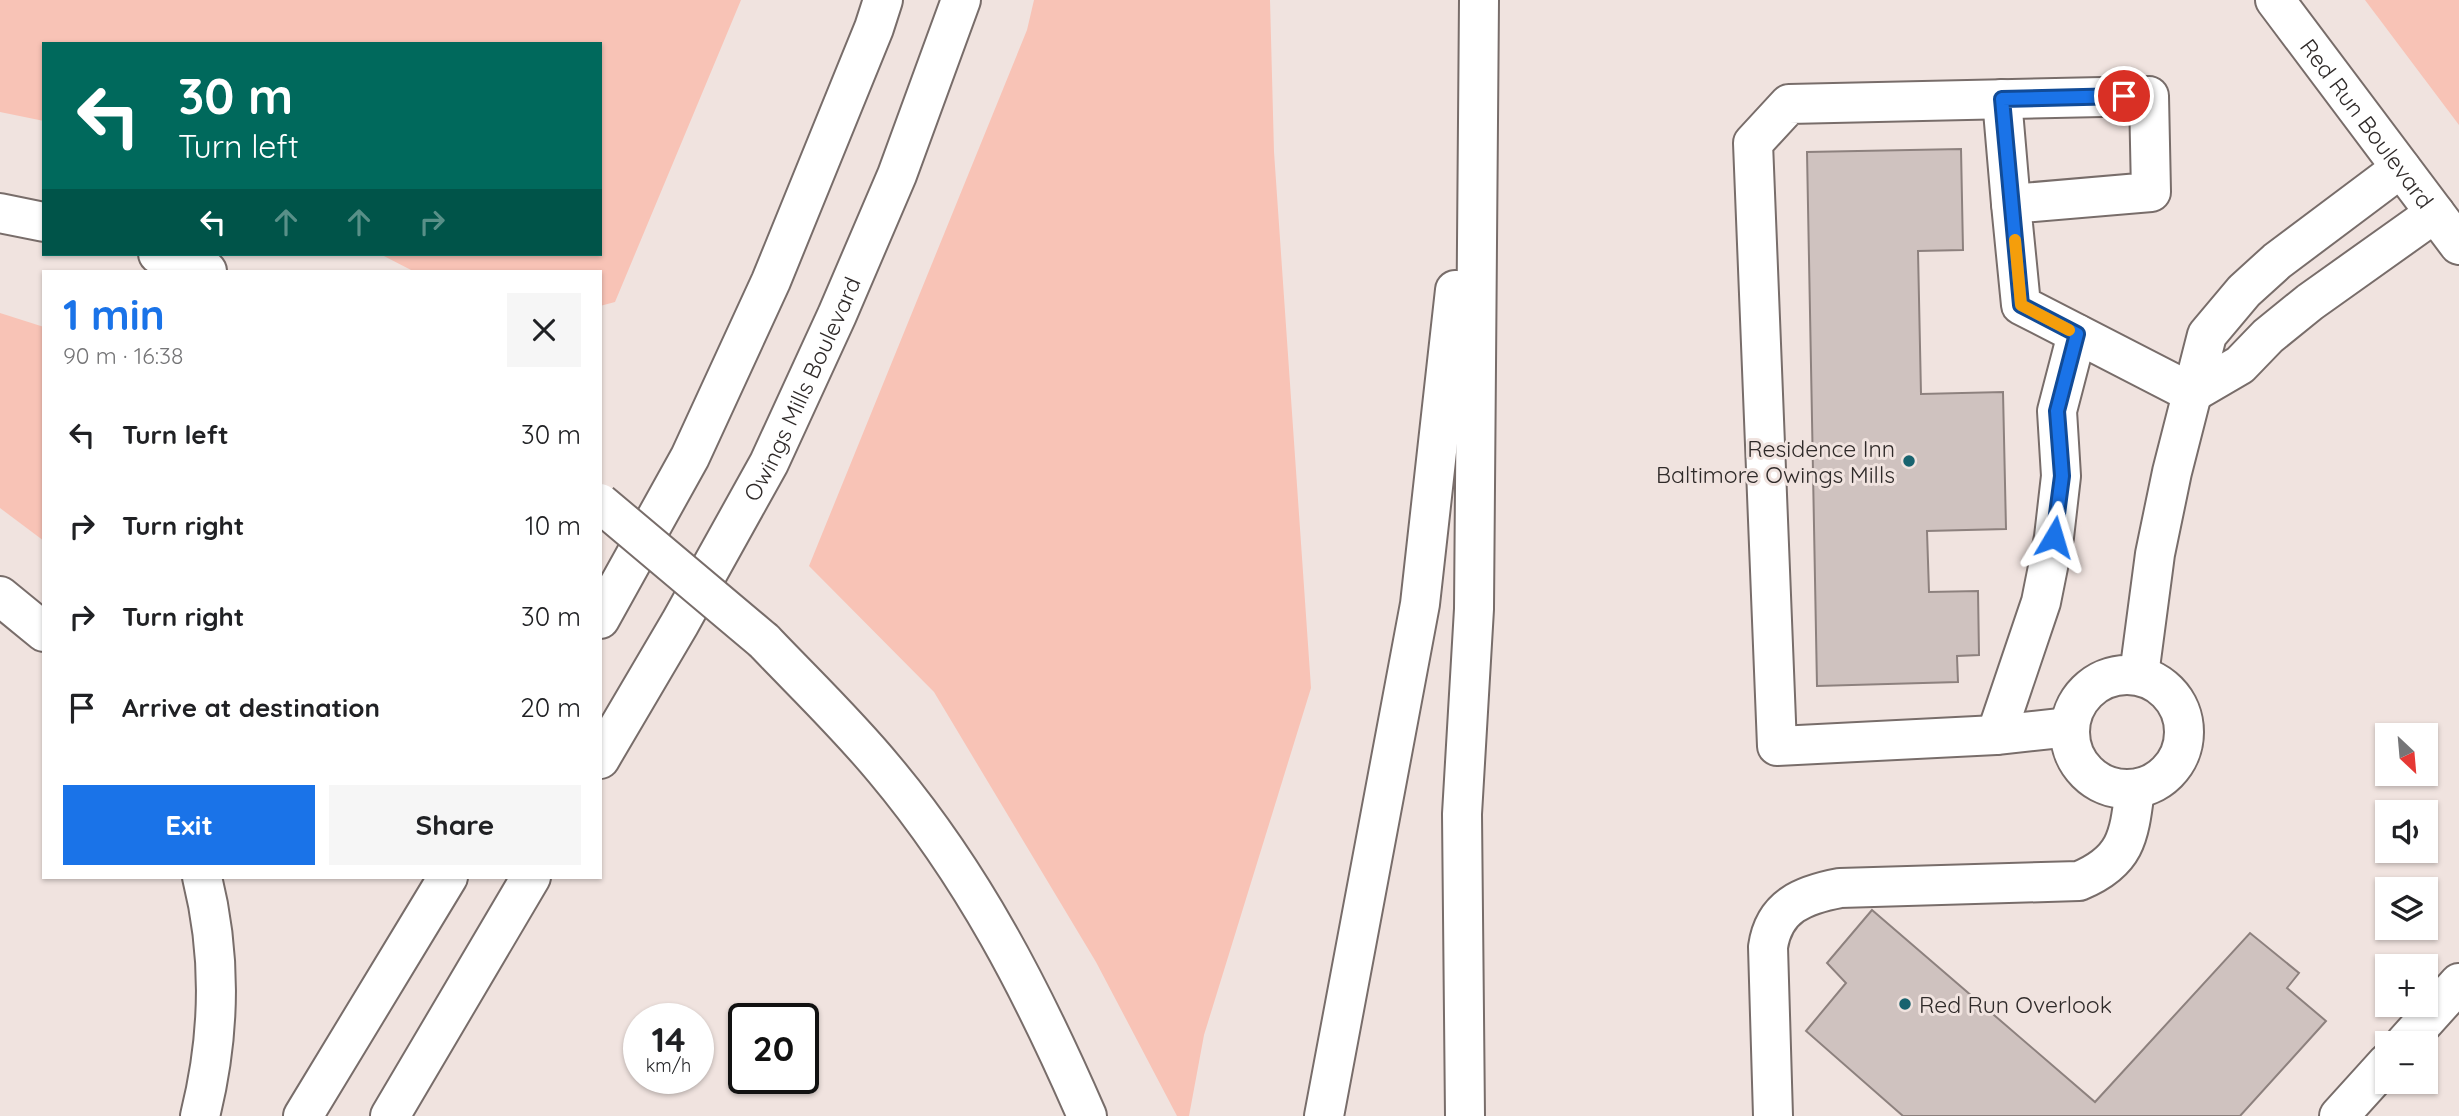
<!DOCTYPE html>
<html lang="en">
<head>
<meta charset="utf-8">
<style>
	:root { --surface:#fff; --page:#f6f6f6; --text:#202124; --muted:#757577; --accent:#1a73e8 }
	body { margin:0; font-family:Quicksand,sans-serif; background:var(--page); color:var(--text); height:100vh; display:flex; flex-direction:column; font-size:26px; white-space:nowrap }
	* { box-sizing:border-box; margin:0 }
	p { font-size:23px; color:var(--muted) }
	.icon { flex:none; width:38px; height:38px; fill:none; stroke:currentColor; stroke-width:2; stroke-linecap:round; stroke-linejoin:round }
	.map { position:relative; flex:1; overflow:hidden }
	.details { position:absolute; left:42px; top:270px; width:560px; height:609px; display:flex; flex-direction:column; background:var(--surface); border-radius:0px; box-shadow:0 2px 5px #0004 }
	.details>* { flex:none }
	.top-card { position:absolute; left:42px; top:42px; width:560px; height:214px; border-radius:0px; box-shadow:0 2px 5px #0004; background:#00695c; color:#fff; overflow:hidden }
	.needle { width:46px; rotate:154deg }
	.buttons { position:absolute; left:2375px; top:723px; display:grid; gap:14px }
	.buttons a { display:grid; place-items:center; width:63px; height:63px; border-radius:0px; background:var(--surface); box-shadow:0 2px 5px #0004; font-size:35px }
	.speed { position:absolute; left:623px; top:1003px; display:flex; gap:14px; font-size:35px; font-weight:700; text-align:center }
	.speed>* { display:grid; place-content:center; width:91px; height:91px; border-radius:50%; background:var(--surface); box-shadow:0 2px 5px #0004; line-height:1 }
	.speed small { font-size:18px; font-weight:400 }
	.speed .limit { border:4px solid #111; border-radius:10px; background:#fff; color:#111 }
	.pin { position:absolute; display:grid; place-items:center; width:60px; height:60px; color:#fff; margin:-30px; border:4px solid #fff; border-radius:50%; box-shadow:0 2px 7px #0007 }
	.me { position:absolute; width:77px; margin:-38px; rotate:7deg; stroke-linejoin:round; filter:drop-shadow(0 0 5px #0008) }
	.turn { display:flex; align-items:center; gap:24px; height:147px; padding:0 21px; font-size:32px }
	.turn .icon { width:91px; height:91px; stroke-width:2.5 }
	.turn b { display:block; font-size:49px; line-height:60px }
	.lanes { display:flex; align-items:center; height:66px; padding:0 21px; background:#0003; justify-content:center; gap:35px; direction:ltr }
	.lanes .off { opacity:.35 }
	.round { display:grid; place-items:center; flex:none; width:74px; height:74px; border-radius:0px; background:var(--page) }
	.headline { display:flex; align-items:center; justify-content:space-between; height:119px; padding:0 21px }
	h1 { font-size:42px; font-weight:700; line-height:52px; color:var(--accent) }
	.action { display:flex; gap:14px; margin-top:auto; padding:14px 21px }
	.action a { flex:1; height:80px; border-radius:0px; background:var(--accent); color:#fff; font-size:28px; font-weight:700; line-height:80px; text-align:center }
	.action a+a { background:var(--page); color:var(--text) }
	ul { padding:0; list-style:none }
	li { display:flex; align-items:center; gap:21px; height:91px; padding:0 21px }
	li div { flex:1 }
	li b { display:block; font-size:26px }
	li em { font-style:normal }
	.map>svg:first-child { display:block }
	.green { fill:#f8c3b6 }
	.building { fill:#cfc2bf; stroke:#8d817e; stroke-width:2 }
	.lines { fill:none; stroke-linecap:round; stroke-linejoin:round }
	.minor-casing { stroke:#786d6a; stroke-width:42 }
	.major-casing { stroke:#786d6a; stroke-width:42 }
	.highway-casing { stroke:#786d6a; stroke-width:42 }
	.minor { stroke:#fff; stroke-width:38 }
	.major { stroke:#fff; stroke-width:38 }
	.highway { stroke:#fff; stroke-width:38 }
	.highway-bridge-casing { stroke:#786d6a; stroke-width:42; stroke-linecap:butt }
	.highway-bridge { stroke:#fff; stroke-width:38 }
	.route-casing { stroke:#114b97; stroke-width:18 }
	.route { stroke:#1a73e8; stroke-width:12 }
	.slow { stroke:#f59e0b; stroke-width:12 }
	.poi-dot { fill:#18636f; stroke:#f0e3df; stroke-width:2.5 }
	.labels { text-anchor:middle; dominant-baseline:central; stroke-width:6; stroke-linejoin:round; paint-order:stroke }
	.street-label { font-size:23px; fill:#2f2a29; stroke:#f0e3df }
	.poi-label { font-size:23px; fill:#2f2a29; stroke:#f0e3df; text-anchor:end }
</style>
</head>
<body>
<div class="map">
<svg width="2459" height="1116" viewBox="0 0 2459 1116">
	<rect width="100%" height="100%" fill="#f0e3df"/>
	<g class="green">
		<path d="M0,0H741L615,302L600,306V271H413L380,254H600V44H44V121L0,112Z"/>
		<path d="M1034,0H1270L1274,152L1311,688L1204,1035L1189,1116H1177L1096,962L934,692L809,566L1027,30Z"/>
		<path d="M2365,0H2459V125Z"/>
		<path d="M0,313L44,327V541L0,508Z"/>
	</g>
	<g class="building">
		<path d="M1961,149L1963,250L1918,251L1921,394L2003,392L2006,529L1927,531L1929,592L1978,591L1979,655L1957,656L1958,682L1817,686L1807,152Z"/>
		<path d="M1872,910L2095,1102L2250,933L2299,973L2287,988L2326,1021L2240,1116H1903L1806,1031L1846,983L1827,963Z"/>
	</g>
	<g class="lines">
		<g class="minor-casing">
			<g id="minor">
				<path d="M2002,99L2011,204"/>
				<path d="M2192,393L2240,365L2268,336L2310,302L2435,213"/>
				<circle cx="2127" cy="732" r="57"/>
				<path d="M2139,675L2155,554L2172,472L2207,335L2244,291L2277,261L2401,168"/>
				<path d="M2070,727L1996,735L1777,746L1753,143L1789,104L2149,96L2151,192L2011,204L2021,305L2192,393"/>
				<path d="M1996,735L2041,602L2054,537L2061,476L2057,411L2077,334"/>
				<path d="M2405,1043L2459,983"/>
				<path d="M1773,1116L1768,947C1774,906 1803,895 1840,888L2079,881C2127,861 2129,836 2135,789"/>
				<path d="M2339,1116L2387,1063"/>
			</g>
		</g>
		<g class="major-casing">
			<g id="major">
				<path id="s1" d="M2275,0L2459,245"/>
				<path d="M600,619L690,457L771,281L874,28L883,0"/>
				<path id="s2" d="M600,759L680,623L769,463L837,315L897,175L961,0"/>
				<path d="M303,1116L448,877"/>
				<path d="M390,1116L531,877"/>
			</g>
		</g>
		<g class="highway-casing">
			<g id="highway">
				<path d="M0,213L44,222"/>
				<path d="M158,254L207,271"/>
				<path d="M0,596L44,632"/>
				<path d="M764,641C804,683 847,724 884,769C973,875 1032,990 1087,1116"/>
				<path d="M200,1116C220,1036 222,957 202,877"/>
				<path d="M1324,1116L1420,604L1455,290"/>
				<path d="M1465,1116L1462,814L1474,609L1479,0"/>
			</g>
		</g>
		<use href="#minor" class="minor"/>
		<use href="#major" class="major"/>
		<use href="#highway" class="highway"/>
		<g class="highway-bridge-casing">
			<path id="highway-bridge" d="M600,503L764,641"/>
		</g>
		<use href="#highway-bridge" class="highway-bridge"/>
	</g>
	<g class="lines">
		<g class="route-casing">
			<path id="route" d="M2054,537L2062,476L2057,411L2077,334L2021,305L2002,99L2124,96"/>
		</g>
		<use href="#route" class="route"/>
		<path class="slow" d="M2015,240L2021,305L2069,330"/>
	</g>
	<g class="poi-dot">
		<circle cx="1909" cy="461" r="7"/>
		<circle cx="1905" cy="1004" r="7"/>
	</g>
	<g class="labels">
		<g class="street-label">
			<text stroke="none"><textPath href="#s1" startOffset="154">Red Run Boulevard</textPath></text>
			<text stroke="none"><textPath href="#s2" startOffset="422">Owings Mills Boulevard</textPath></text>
		</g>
		<g class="poi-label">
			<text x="1895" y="448">Residence Inn<tspan x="1895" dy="26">Baltimore Owings Mills</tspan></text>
			<text x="1919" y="1004" text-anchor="start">Red Run Overlook</text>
		</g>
	</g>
</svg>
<div class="buttons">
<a><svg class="needle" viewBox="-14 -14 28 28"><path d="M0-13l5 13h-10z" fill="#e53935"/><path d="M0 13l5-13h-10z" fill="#757577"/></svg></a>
<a><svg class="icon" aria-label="sound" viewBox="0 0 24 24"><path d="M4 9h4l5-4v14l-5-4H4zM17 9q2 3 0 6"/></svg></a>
<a><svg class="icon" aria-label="layers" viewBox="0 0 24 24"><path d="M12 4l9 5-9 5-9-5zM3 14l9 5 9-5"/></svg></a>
<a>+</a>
<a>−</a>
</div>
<div class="speed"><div>14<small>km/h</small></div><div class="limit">20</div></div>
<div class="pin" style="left:2124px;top:96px;background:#d93025"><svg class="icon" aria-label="arrive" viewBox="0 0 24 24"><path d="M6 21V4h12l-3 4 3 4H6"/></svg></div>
<svg class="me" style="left:2054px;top:537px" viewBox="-20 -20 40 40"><path d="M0-17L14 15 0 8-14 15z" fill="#1a73e8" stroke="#fff" stroke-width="4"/></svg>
<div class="top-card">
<div class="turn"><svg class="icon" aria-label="left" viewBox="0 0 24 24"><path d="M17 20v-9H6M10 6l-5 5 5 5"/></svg><div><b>30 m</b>Turn left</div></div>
<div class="lanes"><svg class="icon" aria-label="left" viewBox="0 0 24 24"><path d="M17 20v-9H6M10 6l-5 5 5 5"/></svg><svg class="icon off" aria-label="ahead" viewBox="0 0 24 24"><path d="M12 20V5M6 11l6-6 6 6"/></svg><svg class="icon off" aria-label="ahead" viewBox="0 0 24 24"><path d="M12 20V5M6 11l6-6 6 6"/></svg><svg class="icon off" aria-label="right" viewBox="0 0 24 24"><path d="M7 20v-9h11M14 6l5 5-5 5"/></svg></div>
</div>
<section class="details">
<div class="headline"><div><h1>1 min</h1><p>90 m · 16:38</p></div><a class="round"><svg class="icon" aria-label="close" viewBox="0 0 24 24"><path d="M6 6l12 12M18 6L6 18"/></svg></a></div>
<ul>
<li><svg class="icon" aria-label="left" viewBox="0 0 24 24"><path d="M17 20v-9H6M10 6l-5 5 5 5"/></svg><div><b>Turn left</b></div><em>30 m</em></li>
<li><svg class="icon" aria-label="right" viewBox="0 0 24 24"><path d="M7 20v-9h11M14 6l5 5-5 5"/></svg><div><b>Turn right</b></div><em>10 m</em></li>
<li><svg class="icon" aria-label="right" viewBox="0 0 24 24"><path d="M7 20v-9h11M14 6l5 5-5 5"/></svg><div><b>Turn right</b></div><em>30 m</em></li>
<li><svg class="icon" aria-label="arrive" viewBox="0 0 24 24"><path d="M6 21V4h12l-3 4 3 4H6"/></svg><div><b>Arrive at destination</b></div><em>20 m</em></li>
</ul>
<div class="action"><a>Exit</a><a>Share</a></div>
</section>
</div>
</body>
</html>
